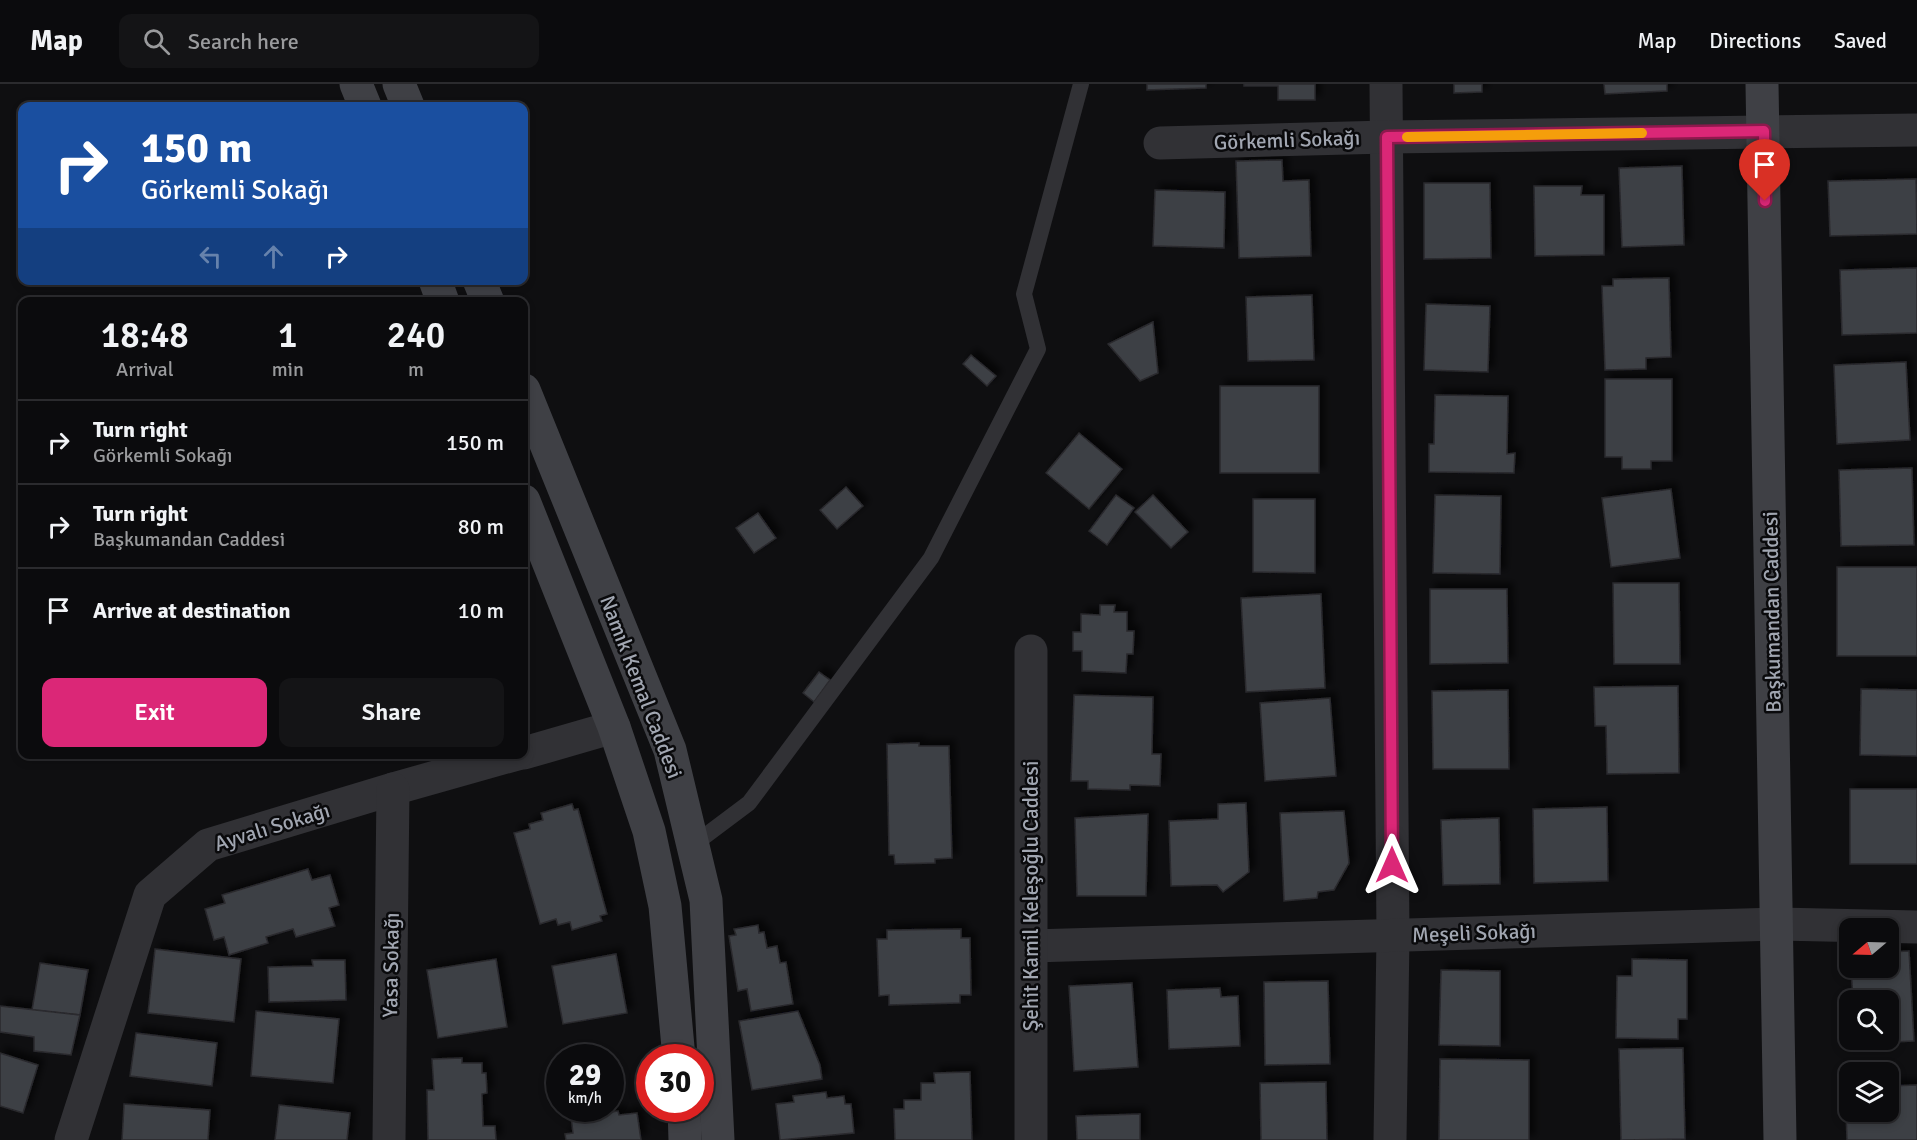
<!DOCTYPE html>
<html lang="en">
<head>
<meta charset="utf-8">
<style>
	:root { --surface:#0b0b0d; --page:#141416; --text:#f1f3f6; --muted:#9a9b9d; --line:#2b2b2e; --accent:#db2777 }
	body { margin:0; font-family:Signika,sans-serif; background:var(--page); color:var(--text); height:100vh; display:flex; flex-direction:column; font-size:22px; white-space:nowrap }
	* { box-sizing:border-box; margin:0 }
	p { font-size:20px; color:var(--muted) }
	.icon { flex:none; width:33px; height:33px; fill:none; stroke:currentColor; stroke-width:2; stroke-linecap:round; stroke-linejoin:round }
	.map { position:relative; flex:1; overflow:hidden }
	.panel { position:absolute; left:18px; top:213px; width:510px; height:462px; display:flex; flex-direction:column; background:var(--surface); border-radius:12px; box-shadow:0 3px 9px #0003,0 0 0 2px var(--line) }
	.panel>* { flex:none }
	.top-card { position:absolute; left:18px; top:18px; width:510px; height:183px; border-radius:12px; box-shadow:0 3px 9px #0003,0 0 0 2px var(--line); background:#1a4fa0; color:#fff; overflow:hidden }
	.needle { width:39px; rotate:251deg }
	.fabs { position:absolute; left:1839px; top:834px; display:grid; gap:12px }
	.fabs a { display:grid; place-items:center; width:60px; height:60px; border-radius:12px; background:var(--surface); box-shadow:0 3px 9px #0003,0 0 0 2px var(--line); font-size:30px }
	.speed { position:absolute; left:546px; top:960px; display:flex; gap:12px; font-size:30px; font-weight:700; text-align:center }
	.speed>* { display:grid; place-content:center; width:78px; height:78px; border-radius:50%; background:var(--surface); box-shadow:0 3px 9px #0003,0 0 0 2px var(--line); line-height:1 }
	.speed small { font-size:15px; font-weight:400 }
	.speed .limit { border:9px solid #d22; background:#fff; color:#111 }
	.pin { position:absolute; display:grid; place-items:center; width:51px; height:51px; color:#fff; margin:-62px -26px; border-radius:50% 50% 50% 0; rotate:-45deg; box-shadow:0 0 6px #0007 }
	.pin .icon { rotate:45deg }
	.me { position:absolute; width:66px; margin:-33px; rotate:0deg; stroke-linejoin:round; filter:drop-shadow(0 0 4px #0008) }
	.turn { display:flex; align-items:center; gap:21px; height:126px; padding:0 24px; font-size:27px }
	.turn .icon { width:78px; height:78px; stroke-width:2.5 }
	.turn b { display:block; font-size:42px; line-height:51px }
	.lanes { display:flex; align-items:center; height:57px; padding:0 24px; background:#0003; justify-content:center; gap:30px; direction:ltr }
	.lanes .off { opacity:.35 }
	.eta { display:flex; justify-content:space-evenly; align-items:center; height:102px; text-align:center }
	.eta b { font-size:36px; font-weight:600; line-height:42px }
	.cta { display:flex; gap:12px; margin-top:auto; padding:12px 24px }
	.cta a { flex:1; height:69px; border-radius:12px; background:var(--accent); color:#fff; font-size:24px; font-weight:600; line-height:69px; text-align:center }
	.cta a+a { background:var(--page); color:var(--text) }
	ul { padding:0; list-style:none }
	li { display:flex; align-items:center; gap:18px; height:84px; padding:0 24px; border-top:2px solid var(--line) }
	li div { flex:1 }
	li b { display:block; font-size:22px }
	li em { font-style:normal }
	header { display:flex; align-items:center; gap:36px; box-sizing:border-box; height:84px; padding:0 30px; background:var(--surface); border-bottom:2px solid var(--line) }
	header strong { font-size:28px }
	nav { display:flex; gap:33px; margin-inline-start:auto; font-size:21px }
	.search { width:420px; height:54px; background:var(--page); display:flex; align-items:center; gap:15px; box-sizing:border-box; padding:0 21px; border-radius:12px; color:var(--muted); font-size:22px }
	.map>svg:first-child { display:block }
	.building { fill:#3e3f44; stroke:#29292d; stroke-width:1.5; filter:url(#shadow) }
	.lines { fill:none; stroke-linecap:round; stroke-linejoin:round }
	.lane { stroke:#313135; stroke-width:16 }
	.street { stroke:#313135; stroke-width:33 }
	.secondary { stroke:#3f4045; stroke-width:33 }
	.route-casing { stroke:#8e194d; stroke-width:15 }
	.route { stroke:#db2777; stroke-width:10 }
	.slow { stroke:#f59e0b; stroke-width:10 }
	.labels { text-anchor:middle; dominant-baseline:central; stroke-width:5; stroke-linejoin:round; paint-order:stroke }
	.street-label { font-size:21px; fill:#a1a6b1; stroke:#0a0a0c }
</style>
</head>
<body>
<header>
<strong>Map</strong>
<div class="search"><svg class="icon" aria-label="search" viewBox="0 0 24 24"><circle cx="10" cy="10" r="6"/><path d="M15 15l6 6"/></svg>Search here</div>
<nav><a>Map</a><a>Directions</a><a>Saved</a></nav>
</header>
<div class="map">
<svg width="1917" height="1056" viewBox="0 0 1917 1056">
	<defs>
		<filter id="shadow"><feDropShadow dx="5.5" dy="-5.5" stdDeviation="3" flood-color="#0009"/></filter>
	</defs>
	<rect width="100%" height="100%" fill="#0f0f11"/>
	<g class="building">
		<path d="M1147,0H1206V4L1147,6Z"/>
		<path d="M1244,0H1315V16H1278V2H1244Z"/>
		<path d="M1454,0H1482V8L1454,9Z"/>
		<path d="M1604,0H1667V7L1605,10Z"/>
		<path d="M1282,76L1283,97L1309,96L1311,172L1239,174L1236,77Z"/>
		<path d="M1682,82L1684,161L1622,163L1619,84Z"/>
		<path d="M1916,95L1917,150L1830,152L1828,97Z"/>
		<path d="M1424,99H1490L1491,174L1424,175Z"/>
		<path d="M1534,102H1582L1581,111H1604V171L1535,172Z"/>
		<path d="M1155,106L1225,108L1224,164L1153,162Z"/>
		<path d="M1917,184V249L1842,251L1840,186Z"/>
		<path d="M1669,194L1671,273L1646,274V285L1605,286L1602,202H1613V195Z"/>
		<path d="M1312,211L1314,276L1248,277L1246,213Z"/>
		<path d="M1426,220L1490,222L1488,288L1424,286Z"/>
		<path d="M1153,238L1158,289L1140,297L1108,260Z"/>
		<path d="M971,271L996,292L987,302L963,280Z"/>
		<path d="M1906,278L1910,356L1837,360L1834,281Z"/>
		<path d="M1605,295H1672V377H1651V385H1622V373H1605Z"/>
		<rect x="1220" y="302" width="99" height="87"/>
		<path d="M1435,311L1508,312L1507,370L1515,369L1514,389L1429,388V360H1434Z"/>
		<path d="M1079,349L1122,385L1089,425L1046,389Z"/>
		<path d="M1912,384L1914,461L1841,462L1839,386Z"/>
		<path d="M846,403L863,422L837,445L820,426Z"/>
		<path d="M1671,405L1680,474L1611,483L1602,414Z"/>
		<path d="M1116,411L1134,424L1107,461L1089,447Z"/>
		<path d="M1153,411L1188,448L1171,464L1135,428Z"/>
		<path d="M1435,411L1501,412L1500,490L1433,489Z"/>
		<path d="M1253,415H1315V489L1253,488Z"/>
		<path d="M758,429L776,454L754,469L736,444Z"/>
		<rect x="1837" y="483" width="80" height="89"/>
		<path d="M1613,499H1679L1680,580H1614Z"/>
		<path d="M1430,505H1507L1508,579L1430,580Z"/>
		<path d="M1321,510L1325,604L1246,608L1241,514Z"/>
		<path d="M1100,521H1115L1114,528H1127V547H1134L1133,570H1127L1126,589L1082,587V567H1073V548H1081V530L1100,531Z"/>
		<path d="M819,588L830,596L814,618L803,609Z"/>
		<path d="M1678,602L1679,689L1607,690L1606,642H1595L1594,603Z"/>
		<path d="M1861,605L1917,606V672L1860,671Z"/>
		<path d="M1508,606L1509,685H1433L1432,607Z"/>
		<path d="M1074,611L1153,613L1152,670H1161L1160,702L1130,701V706L1088,705V697H1071Z"/>
		<path d="M1330,614L1336,692L1265,697L1260,619Z"/>
		<path d="M919,659V662H949L952,774L935,775V779L895,780L894,771H889L887,660Z"/>
		<rect x="1850" y="705" width="67" height="75"/>
		<path d="M1246,719L1249,788L1223,808L1217,801L1171,802L1169,737L1218,735V720Z"/>
		<path d="M572,720L574,726L578,725L607,830L600,832L602,837L572,846L570,838L558,841L556,835L540,840L514,749L530,745L529,740L543,736L541,729Z"/>
		<path d="M1607,723L1608,797L1534,799L1533,725Z"/>
		<path d="M1344,727L1349,779L1334,806L1318,808L1317,814L1284,817L1280,729Z"/>
		<path d="M1148,730L1146,812H1077L1075,734Z"/>
		<path d="M1499,734L1500,800L1443,801L1441,736Z"/>
		<path d="M308,785L312,796L330,791L339,821L329,824L335,842L296,853L293,845L266,853L268,859L229,871L224,853L214,856L205,825L225,819L222,811Z"/>
		<path d="M758,841L759,849L764,848L767,864L777,862L780,879L786,878L793,920L751,927L747,905L738,907L729,852L736,851L734,845Z"/>
		<path d="M961,845V854H970L971,911H960V919L889,921V911L879,912L877,855H887V846Z"/>
		<path d="M155,865L241,875L234,938L148,929Z"/>
		<path d="M1909,867L1914,957L1856,960V956H1888V916H1853L1851,884H1888V868Z"/>
		<path d="M616,870L627,929L563,940L552,882Z"/>
		<path d="M496,875L507,943L438,954L427,886Z"/>
		<path d="M1632,875L1687,876V935H1678V955L1616,954L1617,892H1632Z"/>
		<path d="M312,876H345L346,916L269,918L268,883L313,882Z"/>
		<path d="M40,879L88,886L80,931L32,926Z"/>
		<path d="M1441,886L1500,887V962L1439,961Z"/>
		<path d="M1328,897L1330,980L1265,981L1264,898Z"/>
		<path d="M1132,899L1138,983L1074,987L1069,902Z"/>
		<path d="M1220,904L1221,913L1238,912L1240,962L1169,965L1167,906Z"/>
		<path d="M0,922L80,931L71,971L34,967V953L0,948Z"/>
		<path d="M256,927L339,935L333,999L251,992Z"/>
		<path d="M798,927L820,981L822,995L752,1006L739,937Z"/>
		<path d="M136,949L217,959L212,1002L130,992Z"/>
		<path d="M1683,964L1685,1055L1621,1056L1619,965Z"/>
		<path d="M0,969L38,981L23,1029L0,1022Z"/>
		<path d="M462,974V979H482V989H486L487,1009L482,1010L483,1042H495L496,1056H428L427,1006H434L432,975Z"/>
		<path d="M1440,975L1529,976V1056H1439Z"/>
		<path d="M970,988L972,1056H895L894,1025H904V1016H921V999H935L934,989Z"/>
		<path d="M1326,998L1327,1056H1261L1260,999Z"/>
		<path d="M1917,1001V1056H1847L1845,1004H1850V1028H1888V1002Z"/>
		<path d="M826,1008L827,1014L844,1012L845,1020H851L854,1049L780,1056L776,1020L794,1018L793,1012Z"/>
		<path d="M124,1020L210,1026L208,1056H122Z"/>
		<path d="M279,1021L350,1029L347,1056H275Z"/>
		<path d="M618,1027L619,1031L637,1029L641,1056H566L565,1050L573,1049L571,1033Z"/>
		<path d="M1140,1030V1056H1077L1076,1032Z"/>
	</g>
	<g class="lines">
		<path class="lane" d="M693,761L749,719L931,474L1038,265L1024,210L1081,0"/>
		<g class="street">
			<path d="M1386,0L1393,852L1390,1056"/>
			<path d="M1160,59L1387,53L1917,46"/>
			<path d="M524,669L614,643"/>
			<path d="M1032,862L1777,840L1917,843"/>
			<path d="M71,1056L150,811L208,761L393,705L517,670"/>
			<path d="M389,1056L393,705"/>
			<path d="M1031,1056V567"/>
		</g>
		<g class="secondary">
			<path d="M356,0L365,22"/>
			<path d="M399,0L408,22"/>
			<path d="M1762,0L1780,1056"/>
			<path d="M435,196L443,218"/>
			<path d="M479,196L488,218"/>
			<path d="M524,306L670,666L706,816L718,1056"/>
			<path d="M524,417L614,643L649,747L665,822L679,974"/>
			<path d="M684,1024L685,1056"/>
		</g>
	</g>
	<g class="lines">
		<g class="route-casing">
			<path id="route" d="M1392,781L1387,53L1764,47L1765,117"/>
		</g>
		<use href="#route" class="route"/>
		<path class="slow" d="M1407,53L1642,49"/>
	</g>
	<g class="labels">
		<g class="street-label">
			<text transform="translate(1287 56) rotate(-2)">Görkemli Sokağı</text>
			<text transform="translate(1772 528) rotate(-91)">Başkumandan Caddesi</text>
			<text transform="translate(641 603) rotate(69)">Namık Kemal Caddesi</text>
			<text transform="translate(272 743) rotate(-17)">Ayvalı Sokağı</text>
			<text transform="translate(1031 812) rotate(-90)">Şehit Kamil Keleşoğlu Caddesi</text>
			<text transform="translate(1474 849) rotate(-2)">Meşeli Sokağı</text>
			<text transform="translate(391 881) rotate(-89)">Yasa Sokağı</text>
		</g>
	</g>
</svg>
<div class="fabs">
<a><svg class="needle" viewBox="-14 -14 28 28"><path d="M0-13l5 13h-10z" fill="#e53935"/><path d="M0 13l5-13h-10z" fill="#9a9b9d"/></svg></a>
<a><svg class="icon" aria-label="search" viewBox="0 0 24 24"><circle cx="10" cy="10" r="6"/><path d="M15 15l6 6"/></svg></a>
<a><svg class="icon" aria-label="layers" viewBox="0 0 24 24"><path d="M12 4l9 5-9 5-9-5zM3 14l9 5 9-5"/></svg></a>
</div>
<div class="speed"><div>29<small>km/h</small></div><div class="limit">30</div></div>
<div class="pin" style="left:1765px;top:117px;background:#d93025"><svg class="icon" aria-label="arrive" viewBox="0 0 24 24"><path d="M6 21V4h12l-3 4 3 4H6"/></svg></div>
<svg class="me" style="left:1392px;top:781px" viewBox="-20 -20 40 40"><path d="M0-17L14 15 0 8-14 15z" fill="#db2777" stroke="#fff" stroke-width="4"/></svg>
<div class="top-card">
<div class="turn"><svg class="icon" aria-label="right" viewBox="0 0 24 24"><path d="M7 20v-9h11M14 6l5 5-5 5"/></svg><div><b>150 m</b>Görkemli Sokağı</div></div>
<div class="lanes"><svg class="icon off" aria-label="left" viewBox="0 0 24 24"><path d="M17 20v-9H6M10 6l-5 5 5 5"/></svg><svg class="icon off" aria-label="ahead" viewBox="0 0 24 24"><path d="M12 20V5M6 11l6-6 6 6"/></svg><svg class="icon" aria-label="right" viewBox="0 0 24 24"><path d="M7 20v-9h11M14 6l5 5-5 5"/></svg></div>
</div>
<section class="panel">
<div class="eta">
<div><b>18:48</b><p>Arrival</p></div>
<div><b>1</b><p>min</p></div>
<div><b>240</b><p>m</p></div>
</div>
<ul>
<li><svg class="icon" aria-label="right" viewBox="0 0 24 24"><path d="M7 20v-9h11M14 6l5 5-5 5"/></svg><div><b>Turn right</b><p>Görkemli Sokağı</p></div><em>150 m</em></li>
<li><svg class="icon" aria-label="right" viewBox="0 0 24 24"><path d="M7 20v-9h11M14 6l5 5-5 5"/></svg><div><b>Turn right</b><p>Başkumandan Caddesi</p></div><em>80 m</em></li>
<li><svg class="icon" aria-label="arrive" viewBox="0 0 24 24"><path d="M6 21V4h12l-3 4 3 4H6"/></svg><div><b>Arrive at destination</b></div><em>10 m</em></li>
</ul>
<div class="cta"><a>Exit</a><a>Share</a></div>
</section>
</div>
</body>
</html>
